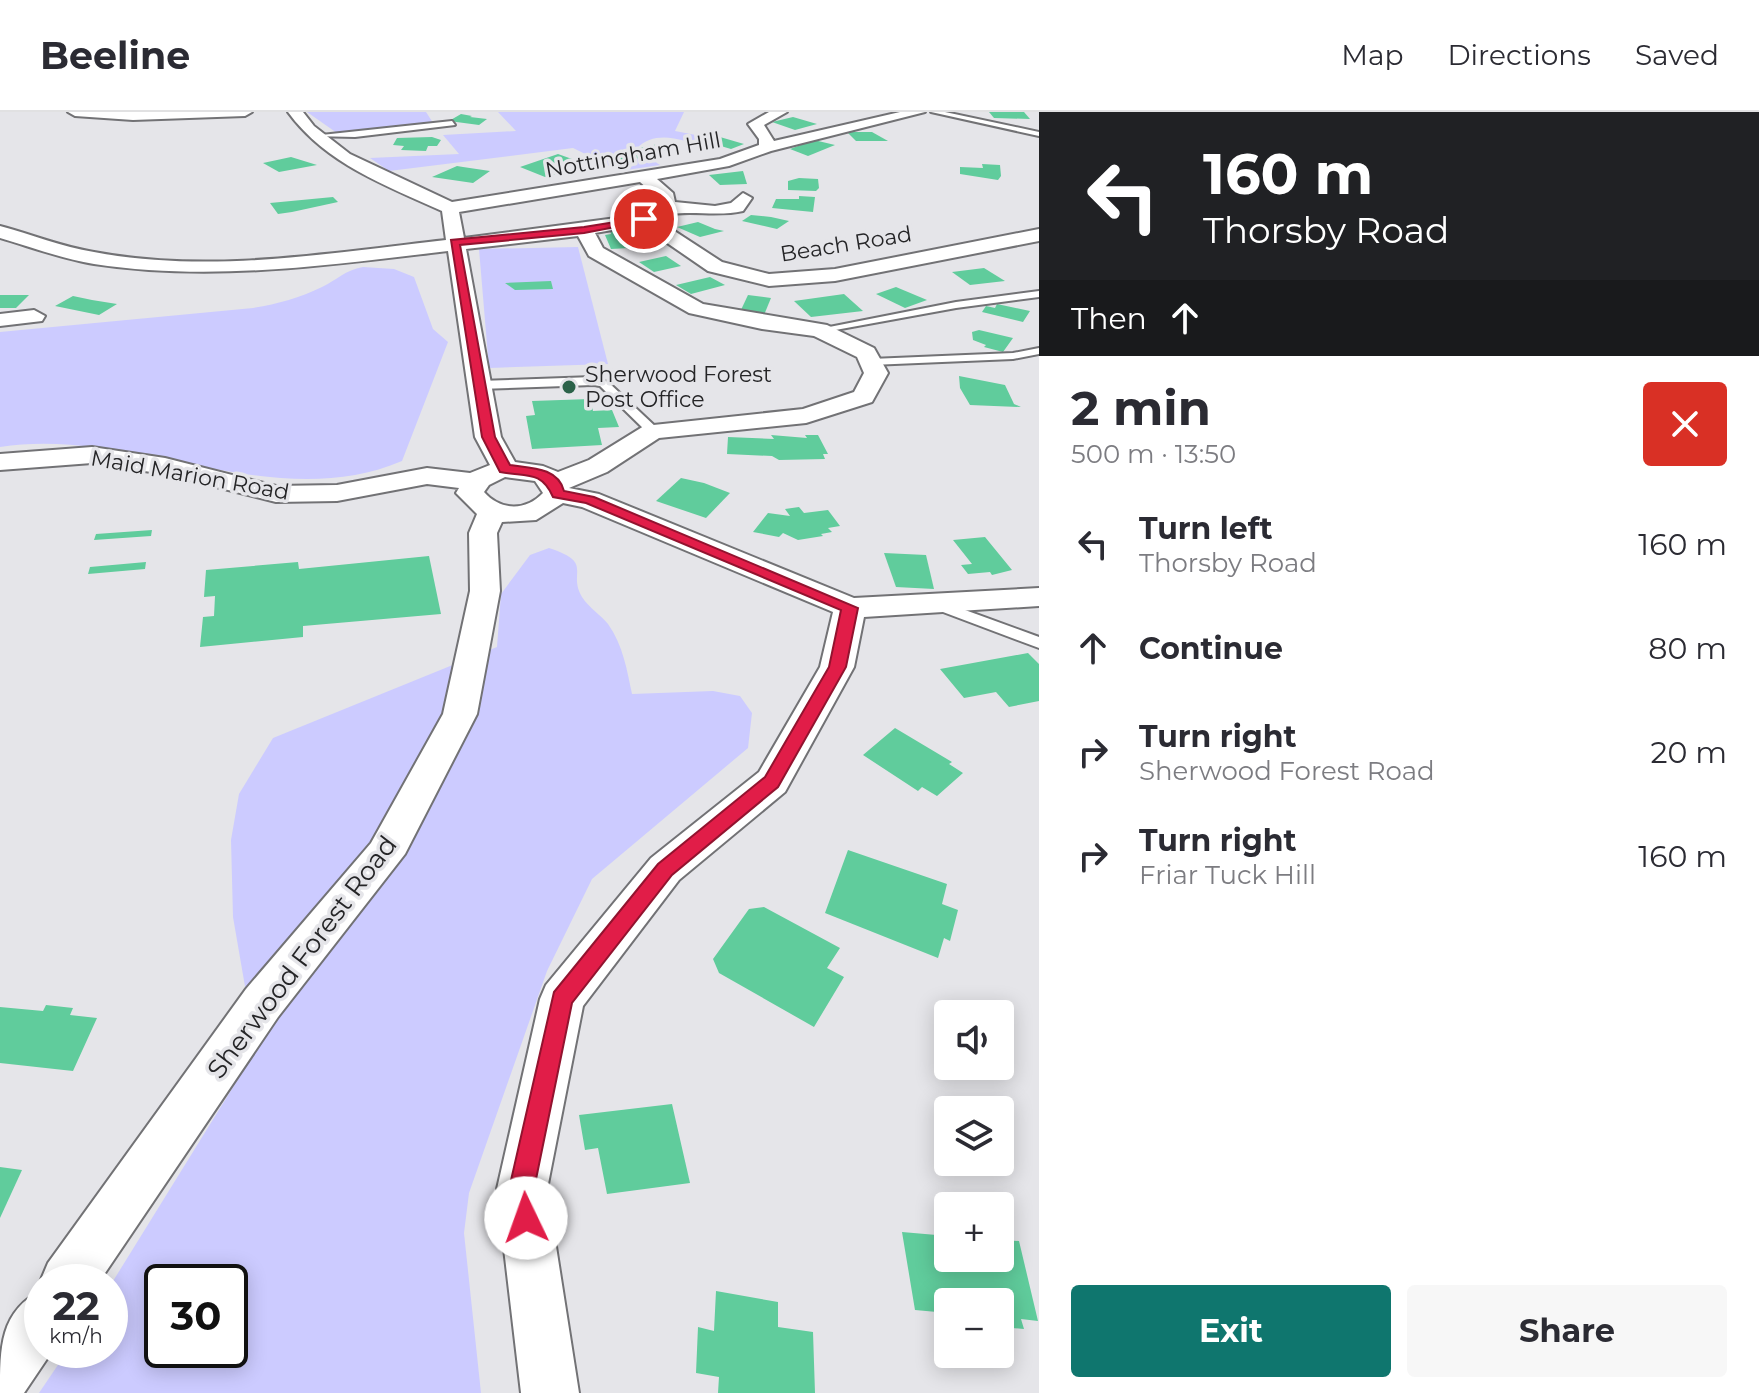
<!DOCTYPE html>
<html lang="en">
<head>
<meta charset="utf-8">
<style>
	:root { --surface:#fff; --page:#f7f7f7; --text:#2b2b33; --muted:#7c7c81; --line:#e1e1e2; --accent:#0f766e }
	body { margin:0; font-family:Montserrat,sans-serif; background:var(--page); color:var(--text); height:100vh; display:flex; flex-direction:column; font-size:30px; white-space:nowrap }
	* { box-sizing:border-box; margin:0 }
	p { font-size:26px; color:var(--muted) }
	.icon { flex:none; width:44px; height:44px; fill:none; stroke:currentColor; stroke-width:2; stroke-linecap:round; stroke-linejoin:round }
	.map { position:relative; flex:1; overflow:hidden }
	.panel { display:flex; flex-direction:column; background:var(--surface); width:720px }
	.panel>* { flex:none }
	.banner { background:#202124; color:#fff; overflow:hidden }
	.tools { position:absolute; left:934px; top:888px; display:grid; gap:16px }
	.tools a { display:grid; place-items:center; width:80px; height:80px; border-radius:8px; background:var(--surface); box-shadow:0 4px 20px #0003; font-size:40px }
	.speed { position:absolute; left:24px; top:1152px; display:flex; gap:16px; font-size:40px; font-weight:700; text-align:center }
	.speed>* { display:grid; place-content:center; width:104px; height:104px; border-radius:50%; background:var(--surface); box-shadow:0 4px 20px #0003; line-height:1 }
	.speed small { font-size:20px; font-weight:400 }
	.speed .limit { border:4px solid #111; border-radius:12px; background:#fff; color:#111 }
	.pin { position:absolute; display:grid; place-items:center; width:68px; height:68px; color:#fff; margin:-34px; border:4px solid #fff; border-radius:50%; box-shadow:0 2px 8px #0007 }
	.me { position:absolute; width:88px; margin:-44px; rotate:357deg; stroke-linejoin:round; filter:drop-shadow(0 0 6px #0008) }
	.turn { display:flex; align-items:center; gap:28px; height:168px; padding:0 32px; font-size:36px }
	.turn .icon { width:104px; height:104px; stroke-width:2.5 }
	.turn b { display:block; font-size:56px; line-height:68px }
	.then { display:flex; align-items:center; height:76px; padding:0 32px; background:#0003; gap:16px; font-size:30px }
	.round { display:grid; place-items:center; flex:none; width:84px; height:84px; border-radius:8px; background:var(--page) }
	.summary { display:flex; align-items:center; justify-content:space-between; height:136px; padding:0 32px }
	h1 { font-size:48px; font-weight:700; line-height:60px }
	.cta { display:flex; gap:16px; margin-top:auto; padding:16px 32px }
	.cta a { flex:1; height:92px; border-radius:8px; background:var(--accent); color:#fff; font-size:32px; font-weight:700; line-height:92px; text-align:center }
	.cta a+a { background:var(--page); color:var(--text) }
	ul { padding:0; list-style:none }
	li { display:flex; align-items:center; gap:24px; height:104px; padding:0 32px }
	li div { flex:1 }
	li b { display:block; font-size:30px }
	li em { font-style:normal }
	header { display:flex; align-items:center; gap:48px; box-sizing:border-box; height:112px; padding:0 40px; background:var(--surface); border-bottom:2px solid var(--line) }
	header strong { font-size:38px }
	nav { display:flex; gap:44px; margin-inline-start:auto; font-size:28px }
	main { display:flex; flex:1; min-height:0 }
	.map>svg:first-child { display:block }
	.green { fill:#cccbff; fill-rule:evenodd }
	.building { fill:#60cc9c }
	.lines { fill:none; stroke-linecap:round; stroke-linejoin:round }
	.lane-casing { stroke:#727275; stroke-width:4 }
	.street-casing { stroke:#727275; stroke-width:4 }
	.lane { fill:#fff; fill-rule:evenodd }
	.street { fill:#fff; fill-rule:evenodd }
	.route { fill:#e11d48; stroke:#92132f; stroke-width:2 }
	.poi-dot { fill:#2b6249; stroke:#e5e5e9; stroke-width:3 }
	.labels { text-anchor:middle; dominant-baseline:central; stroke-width:7; stroke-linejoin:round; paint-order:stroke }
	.far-street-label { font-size:22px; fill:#252527; stroke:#e5e5e9 }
	.far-poi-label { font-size:22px; fill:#252527; stroke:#e5e5e9; text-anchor:start }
	.street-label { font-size:26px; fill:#252527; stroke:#e5e5e9 }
</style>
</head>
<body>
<header>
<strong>Beeline</strong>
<nav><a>Map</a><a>Directions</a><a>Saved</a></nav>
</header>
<main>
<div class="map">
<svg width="1039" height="1281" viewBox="0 0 1039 1281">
	<rect width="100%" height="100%" fill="#e5e5e9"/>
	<g class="green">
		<path d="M307,0H426L435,14L337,21Z"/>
		<path d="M498,0H684L675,19L706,25V35C681,28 656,17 636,37L660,53L620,59L573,36L389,59L370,46L459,42L443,23L516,19Z"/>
		<path d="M578,135L608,252L489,256L479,137Z"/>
		<path d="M363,155L394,157L414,165L433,217L448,230L402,349C273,404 134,314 0,335V220L253,196C277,192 300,186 322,175C337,168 345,158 363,155Z"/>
		<path d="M549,436C595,451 567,460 582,485C589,496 601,503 608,512C623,533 627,558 632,582L713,579L740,584L752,601L748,636L592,767L547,859L469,1081L464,1121L481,1281H39L68,1238H110V1174L256,938L233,805L231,728L239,682L273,626L497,535L501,482L530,443ZM162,1170H230V1238H162Z"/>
	</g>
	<g class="building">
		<path d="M989,0H1024L1030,7L994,6Z"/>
		<path d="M461,2L472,4L470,5L487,7L479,13L449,9Z"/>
		<path d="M793,5L817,12L795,18L772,10Z"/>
		<path d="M847,20H872L888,29H856Z"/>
		<path d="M432,25L441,28L437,34H428L426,39L401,38L404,34L393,33L397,26Z"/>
		<path d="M720,25L744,32L731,37L707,30Z"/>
		<path d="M814,28L835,33L808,44L790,37Z"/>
		<path d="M658,32L670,37L625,50L610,43Z"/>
		<path d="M558,42L572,47L556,52L571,58L545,65L520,55Z"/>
		<path d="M291,45L317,53L279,60L263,51Z"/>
		<path d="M982,52L1000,53L1001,64L998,68L960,62V55L983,56Z"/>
		<path d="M457,54L463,55L490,59L473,71L432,65Z"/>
		<path d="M743,59L747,72L720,73L709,63Z"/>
		<path d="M799,66L818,67L819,76L816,79L788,78V69Z"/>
		<path d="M799,84L815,85L813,100L772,96L776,87H799Z"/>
		<path d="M333,85L338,90L292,100L278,102L270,91Z"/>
		<path d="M751,103L771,105L789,109L777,117L742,109Z"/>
		<path d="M698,110L715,117L724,119L700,125L677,115Z"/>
		<path d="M641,118L648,135L611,137L605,123L611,122L610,119Z"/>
		<path d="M666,144L681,154L654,160L639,150Z"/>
		<path d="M984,156L1005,169L970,173L952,160Z"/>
		<path d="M710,165L725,173L691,182L676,173Z"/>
		<path d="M551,169L553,177L515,178L505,171Z"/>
		<path d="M896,175L927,188L905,196L876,182Z"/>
		<path d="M844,182L863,199L811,205L794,189Z"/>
		<path d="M0,183H29L16,196H0Z"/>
		<path d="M748,183L771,186L764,203L740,200Z"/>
		<path d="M73,184L92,188L117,192L99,203L55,194Z"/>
		<path d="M997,192L1030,199L1023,210L982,200L986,194L995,196Z"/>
		<path d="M979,218L1013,226L1003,240L984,235L986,233L973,228L972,220Z"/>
		<path d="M959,264L1005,273L1014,292L1021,295L970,293L960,276Z"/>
		<path d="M590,287L593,299L612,298L619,315L598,316L602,333L532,337L526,304L535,303L532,289Z"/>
		<path d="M771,323L807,326L805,323H818L828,342H823L825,347L779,348L772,344L727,342L728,325L774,327Z"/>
		<path d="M681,366L704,371L730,381L706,406L656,389Z"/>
		<path d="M799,395L804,401L828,398L840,414L828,416L832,420L821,422L823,424L798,428L783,421L779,425L753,420L768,401L790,404L785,397Z"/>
		<path d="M152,418L151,424L94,428L96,422Z"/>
		<path d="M985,425L1012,458L992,463L990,460L968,462L961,453L972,452L953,428Z"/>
		<path d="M884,441L926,443L934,477L896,475Z"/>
		<path d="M429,444L441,502L303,514V525L200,535L203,505L214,504L215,484L204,485L206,458L298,450L299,457Z"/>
		<path d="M146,450L145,457L88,462L90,455Z"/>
		<path d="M1028,541L1039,552V589L1009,595L996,580L964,586L940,557Z"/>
		<path d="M895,616L952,650L949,652L963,661L937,684L922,675L918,679L863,643Z"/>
		<path d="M848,738L947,772L942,792L958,798L950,829L944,826L938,846L825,801Z"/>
		<path d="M764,795L840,836L827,856L844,865L814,915L719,861L713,847L749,797Z"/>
		<path d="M46,893L73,896L70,903L97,906L73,959L0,951V895L43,899Z"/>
		<path d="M672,992L690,1071L607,1082L598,1036L585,1038L579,1003Z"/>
		<path d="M0,1055L22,1058L0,1106Z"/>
		<path d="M902,1120L948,1124V1146H1000V1128L1019,1129L1038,1209L1021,1207L1024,1217L1000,1215V1190H948V1201L915,1198Z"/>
		<path d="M716,1179L778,1190V1215L813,1220L815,1281H718L719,1265L696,1261L698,1215L714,1219Z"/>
	</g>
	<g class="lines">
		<g class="lane-casing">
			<g id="lane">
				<path d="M931,0H945L1039,20V24Z"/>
				<path d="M452,9L455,13L355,25L312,24Z"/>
				<path d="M1039,179V185L956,196L819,221L814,218L956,190Z"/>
				<path d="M1039,236V242L1013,247L871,253L865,250L871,247L1013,241Z"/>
				<path d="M593,265L608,270L657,316V322H649L600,274L593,273L479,277L473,273L479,269Z"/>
				<path d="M932,486L1039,525V536L927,494L924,491Z"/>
			</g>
		</g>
		<g class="street-casing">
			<g id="street">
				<path d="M68,0H252L245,4L133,8L75,4Z"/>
				<path d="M288,0H303L314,14L350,42L452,90L720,47L759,33V27L748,12L769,0H787L764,13L774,29L900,0H925L771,39L729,54L657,67L673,81L675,90L715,94L731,91L743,81L752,86L743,99C715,106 678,95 656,107L722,150L769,162L835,157L1039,117V129L835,169L769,174L708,159L641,113L595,121L603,136L703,192L827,213L874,236L888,261L872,290L806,311L659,326L607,360L569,376L599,382L854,486L1039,476V494L864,505L854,555L785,680L679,768L583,894L547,1077L579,1281H521L497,1077L540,887L546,873L651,746L759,660L820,555L833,500L582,395L563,391L536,408L502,410L497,421L500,479L477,602L405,742L278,905L99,1170H42V1175L40,1170L48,1151L246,877L371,731L443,602L470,479L469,421L477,402L456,381L459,376L427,372L337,389L276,390L164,362L92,351L0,358V342L92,335L165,346L276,374L337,373L427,356L470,361L490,353L475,325L448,139C330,153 212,170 94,152C63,147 31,135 0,126V114C31,122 62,135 94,140C210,162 330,141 446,128L442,99C385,73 326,52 288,0ZM640,70L658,86V93L639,103L464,126L459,100ZM578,124L589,144L689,201L762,217L814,224L857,245L864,261L854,280L803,297L644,314L589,348L558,360L543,354L515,350L501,325L466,137ZM505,365L535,369L543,381C526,399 501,399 484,380L489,373Z"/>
				<path d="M34,198L45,204L42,209L0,214V202Z"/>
				<path d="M42,1178V1238H53L24,1281H0C0,1235 0,1199 42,1178Z"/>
			</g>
		</g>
		<use href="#lane" class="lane"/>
		<use href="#street" class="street"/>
	</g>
	<path class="route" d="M647,105V109L584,121L460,133L495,325L510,353C530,356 558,355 564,379L594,385L858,496L846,555L778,675L672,763L572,891L534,1077L539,1106L535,1115L526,1119L517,1115L509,1077L554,880L658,752L765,665L829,555L841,498L586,391L553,385C541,358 526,365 500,360L482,325L451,128L584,115Z"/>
	<circle class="poi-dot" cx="569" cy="275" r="8"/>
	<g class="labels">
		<g class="far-street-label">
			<text transform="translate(633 43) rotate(-10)">Nottingham Hill</text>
			<text transform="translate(846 132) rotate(-9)">Beach Road</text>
			<text transform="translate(190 363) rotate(10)">Maid Marion Road</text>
		</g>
		<g class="far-poi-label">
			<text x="585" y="262">Sherwood Forest<tspan x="585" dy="25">Post Office</tspan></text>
		</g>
		<g class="street-label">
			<text transform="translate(302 845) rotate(-53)">Sherwood Forest Road</text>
		</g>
	</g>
</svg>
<div class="tools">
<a><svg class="icon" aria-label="sound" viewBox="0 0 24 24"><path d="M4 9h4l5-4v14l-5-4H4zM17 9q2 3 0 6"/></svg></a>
<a><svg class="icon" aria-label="layers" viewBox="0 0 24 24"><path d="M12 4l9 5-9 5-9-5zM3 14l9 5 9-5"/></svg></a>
<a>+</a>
<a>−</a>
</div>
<div class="speed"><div>22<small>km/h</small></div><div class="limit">30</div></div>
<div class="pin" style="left:644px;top:107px;background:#d93025"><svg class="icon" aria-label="arrive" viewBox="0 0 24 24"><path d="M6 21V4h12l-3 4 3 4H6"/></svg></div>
<svg class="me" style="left:526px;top:1106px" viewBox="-20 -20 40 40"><circle r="19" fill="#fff"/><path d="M0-13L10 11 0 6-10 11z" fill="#e11d48"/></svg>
</div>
<section class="panel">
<div class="banner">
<div class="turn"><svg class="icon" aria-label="left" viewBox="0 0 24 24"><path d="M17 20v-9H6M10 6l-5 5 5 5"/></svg><div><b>160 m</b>Thorsby Road</div></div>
<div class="then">Then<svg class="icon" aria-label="ahead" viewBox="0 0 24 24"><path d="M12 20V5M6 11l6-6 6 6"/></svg></div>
</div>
<div class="summary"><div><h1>2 min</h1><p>500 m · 13:50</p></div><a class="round" style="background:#d93025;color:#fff"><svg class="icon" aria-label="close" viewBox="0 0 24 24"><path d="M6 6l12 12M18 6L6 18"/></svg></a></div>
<ul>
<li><svg class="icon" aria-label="left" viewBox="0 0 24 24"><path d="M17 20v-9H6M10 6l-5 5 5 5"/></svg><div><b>Turn left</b><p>Thorsby Road</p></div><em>160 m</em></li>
<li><svg class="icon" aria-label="ahead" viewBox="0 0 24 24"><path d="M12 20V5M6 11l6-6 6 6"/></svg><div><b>Continue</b></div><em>80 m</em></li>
<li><svg class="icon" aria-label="right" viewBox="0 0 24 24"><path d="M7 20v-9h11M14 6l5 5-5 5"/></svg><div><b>Turn right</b><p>Sherwood Forest Road</p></div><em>20 m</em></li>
<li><svg class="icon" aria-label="right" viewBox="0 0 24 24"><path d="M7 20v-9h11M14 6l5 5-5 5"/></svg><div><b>Turn right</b><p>Friar Tuck Hill</p></div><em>160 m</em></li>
</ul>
<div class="cta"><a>Exit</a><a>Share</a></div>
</section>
</main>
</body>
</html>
